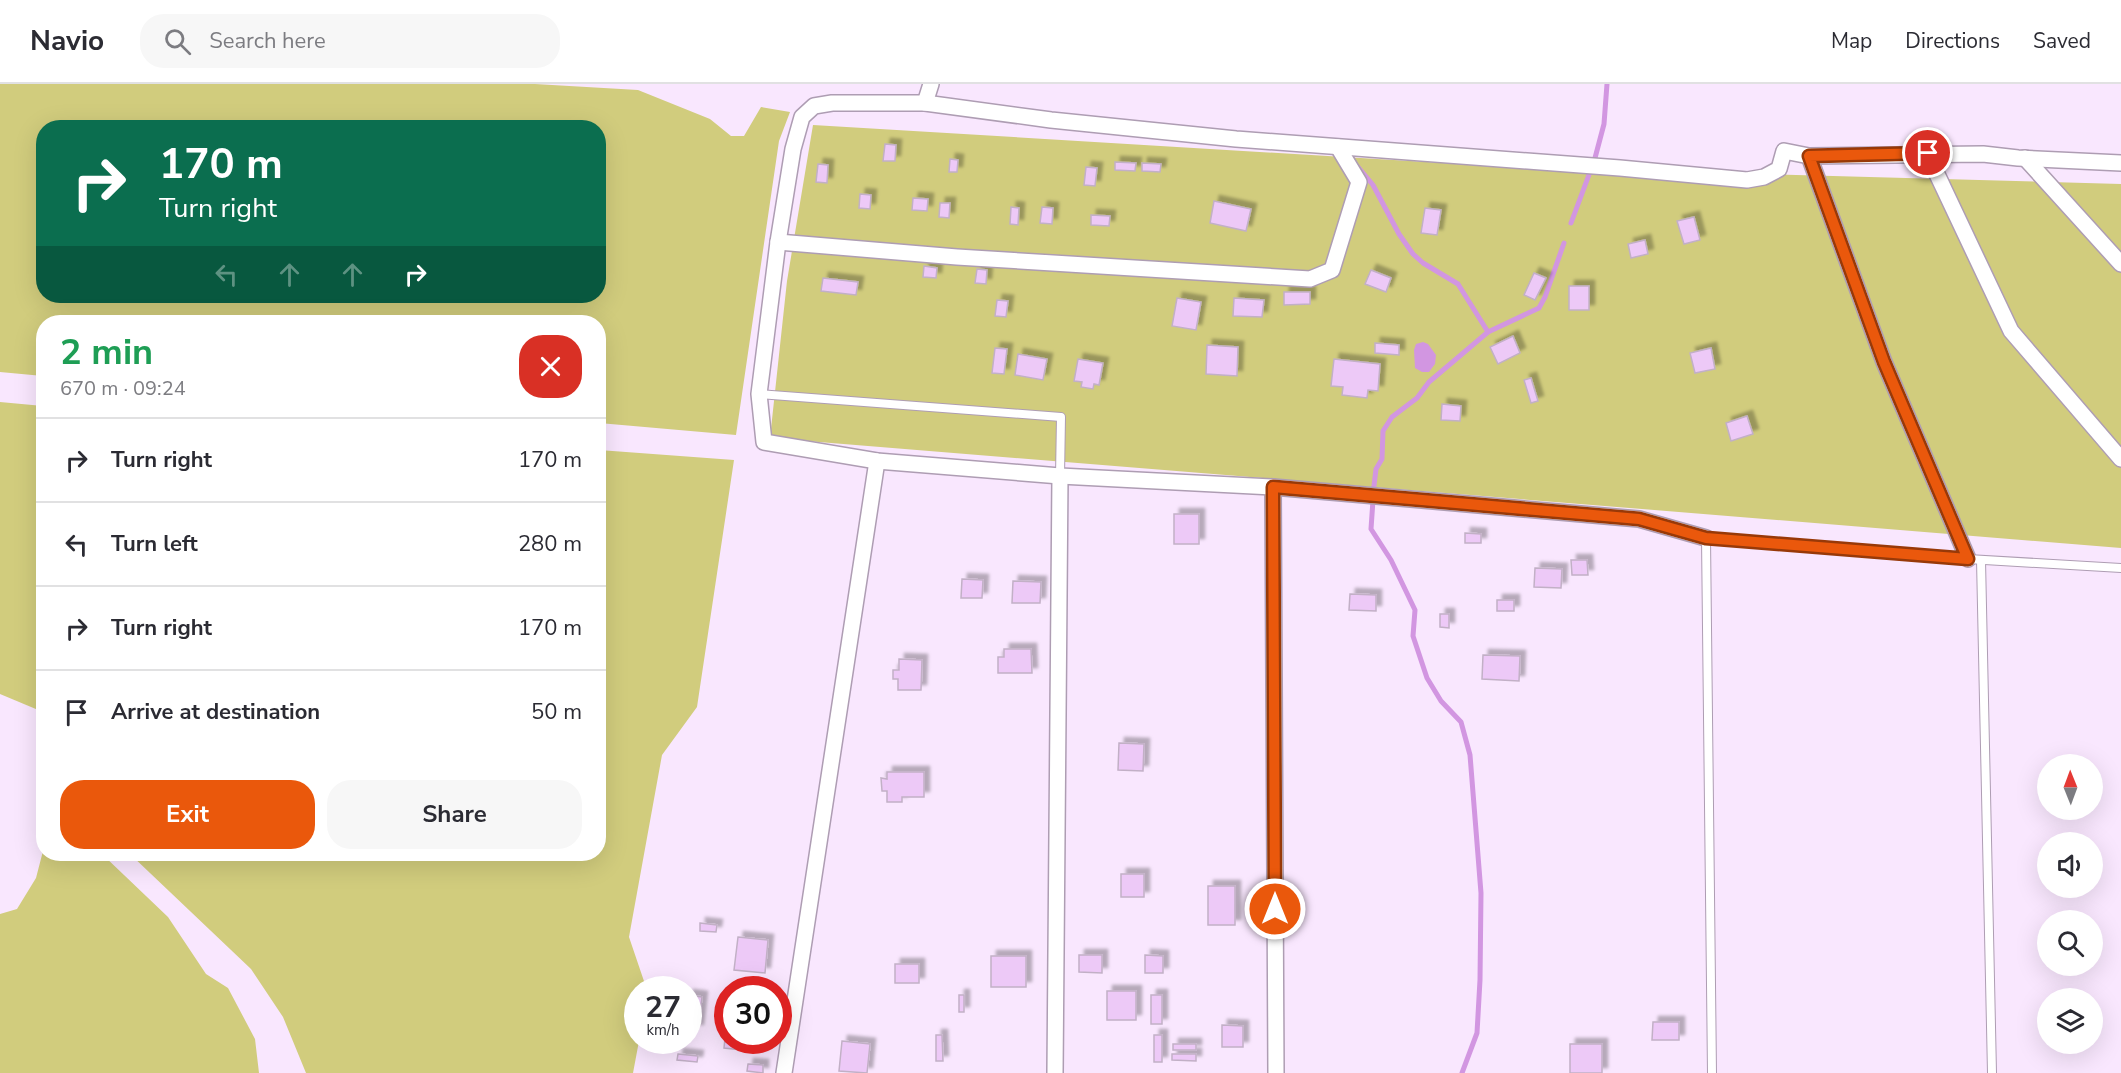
<!DOCTYPE html>
<html lang="en">
<head>
<meta charset="utf-8">
<style>
	:root { --surface:#fff; --page:#f7f7f7; --text:#2b2b33; --muted:#7c7c81; --line:#e1e1e2; --accent:#ea580c }
	body { margin:0; font-family:"Nunito Sans",sans-serif; background:var(--page); color:var(--text); height:100vh; display:flex; flex-direction:column; font-size:22px; white-space:nowrap }
	* { box-sizing:border-box; margin:0 }
	p { font-size:20px; color:var(--muted) }
	.icon { flex:none; width:33px; height:33px; fill:none; stroke:currentColor; stroke-width:2; stroke-linecap:round; stroke-linejoin:round }
	.map { position:relative; flex:1; overflow:hidden }
	.panel { position:absolute; left:36px; top:231px; width:570px; height:546px; display:flex; flex-direction:column; background:var(--surface); border-radius:24px; box-shadow:0 6px 24px #0002 }
	.panel>* { flex:none }
	.hud { position:absolute; left:36px; top:36px; width:570px; height:183px; border-radius:24px; box-shadow:0 6px 24px #0002; background:#0b6e4f; color:#fff; overflow:hidden }
	.needle { width:39px; rotate:359deg }
	.buttons { position:absolute; left:2037px; top:670px; display:grid; gap:12px }
	.buttons a { display:grid; place-items:center; width:66px; height:66px; border-radius:50%; background:var(--surface); box-shadow:0 6px 24px #0002; font-size:30px }
	.speed { position:absolute; left:624px; top:892px; display:flex; gap:12px; font-size:30px; font-weight:700; text-align:center }
	.speed>* { display:grid; place-content:center; width:78px; height:78px; border-radius:50%; background:var(--surface); box-shadow:0 6px 24px #0002; line-height:1 }
	.speed small { font-size:15px; font-weight:400 }
	.speed .limit { border:9px solid #d22; background:#fff; color:#111 }
	.pin { position:absolute; display:grid; place-items:center; width:51px; height:51px; color:#fff; margin:-26px; border:3px solid #fff; border-radius:50%; box-shadow:0 2px 6px #0007 }
	.me { position:absolute; width:66px; margin:-33px; rotate:0deg; stroke-linejoin:round; filter:drop-shadow(0 0 4px #0008) }
	.turn { display:flex; align-items:center; gap:21px; height:126px; padding:0 24px; font-size:27px }
	.turn .icon { width:78px; height:78px; stroke-width:2.5 }
	.turn b { display:block; font-size:42px; line-height:51px }
	.lanes { display:flex; align-items:center; height:57px; padding:0 24px; background:#0003; justify-content:center; gap:30px; direction:ltr }
	.lanes .off { opacity:.35 }
	.round { display:grid; place-items:center; flex:none; width:63px; height:63px; border-radius:24px; background:var(--page) }
	.summary { display:flex; align-items:center; justify-content:space-between; height:102px; padding:0 24px }
	h1 { font-size:36px; font-weight:700; line-height:45px; color:#1e9e55 }
	.primary-button { display:flex; gap:12px; margin-top:auto; padding:12px 24px }
	.primary-button a { flex:1; height:69px; border-radius:24px; background:var(--accent); color:#fff; font-size:24px; font-weight:700; line-height:69px; text-align:center }
	.primary-button a+a { background:var(--page); color:var(--text) }
	ul { padding:0; list-style:none }
	li { display:flex; align-items:center; gap:18px; height:84px; padding:0 24px; border-top:2px solid var(--line) }
	li div { flex:1 }
	li b { display:block; font-size:22px }
	li em { font-style:normal }
	header { display:flex; align-items:center; gap:36px; box-sizing:border-box; height:84px; padding:0 30px; background:var(--surface); border-bottom:2px solid var(--line) }
	header strong { font-size:28px }
	nav { display:flex; gap:33px; margin-inline-start:auto; font-size:21px }
	.search { width:420px; height:54px; background:var(--page); display:flex; align-items:center; gap:15px; box-sizing:border-box; padding:0 21px; border-radius:24px; color:var(--muted); font-size:22px }
	.map>svg:first-child { display:block }
	.green { fill:#d1cc7d; fill-rule:evenodd }
	.water { fill:#d296e1 }
	.lines { fill:none; stroke-linecap:round; stroke-linejoin:round }
	.stream { stroke:#d296e1; stroke-width:5 }
	.building { fill:#edc9f7; stroke:#c2b0c6; stroke-width:1.5; filter:url(#shadow) }
	.lane-casing { stroke:#ae9db3; stroke-width:10 }
	.street-casing { stroke:#ae9db3; stroke-width:18 }
	.lane { stroke:#fff; stroke-width:8 }
	.street { stroke:#fff; stroke-width:15 }
	.route-casing { stroke:#983908; stroke-width:15 }
	.route { stroke:#ea580c; stroke-width:10 }
</style>
</head>
<body>
<header>
<strong>Navio</strong>
<div class="search"><svg class="icon" aria-label="search" viewBox="0 0 24 24"><circle cx="10" cy="10" r="6"/><path d="M15 15l6 6"/></svg>Search here</div>
<nav><a>Map</a><a>Directions</a><a>Saved</a></nav>
</header>
<div class="map">
<svg width="2121" height="989" viewBox="0 0 2121 989">
	<defs>
		<filter id="shadow"><feDropShadow dx="5.5" dy="-5.5" stdDeviation="1.5" flood-color="#0004"/></filter>
	</defs>
	<rect width="100%" height="100%" fill="#f9e7fe"/>
	<g class="green">
		<path d="M0,0H535L638,6L710,35L731,52H744L761,23L790,28L779,57L736,351L599,339L598,238H44L43,292L0,288ZM44,44H598V212H44Z"/>
		<path d="M813,41L1509,83L2121,100V464L770,354L787,197Z"/>
		<path d="M0,318L43,322V628L0,610Z"/>
		<path d="M599,366L734,376L697,623L662,671L629,853L647,906H638L639,957L633,989H306L283,933L251,885L130,770H598Z"/>
		<path d="M43,767L44,770H102L168,833L206,890L228,904L255,955L259,989H0V830L17,825L36,794Z"/>
	</g>
	<path class="water" d="M1423,258L1428,260L1436,271L1435,280L1429,288H1422L1415,284L1414,266L1416,260Z"/>
	<g class="lines">
		<g class="stream">
			<path d="M1595,74L1604,40L1607,0"/>
			<path d="M1358,83L1373,101L1399,150L1413,170L1423,179L1458,200L1488,248"/>
			<path d="M1571,139L1590,88"/>
			<path d="M1373,410L1376,385L1382,375L1383,347L1392,333L1417,314L1429,298L1488,248L1539,224L1545,213L1564,159"/>
			<path d="M1373,416L1371,445L1391,476L1415,526L1413,552L1427,594L1441,617L1461,638L1470,671L1481,809L1480,896L1477,949L1462,989"/>
		</g>
	</g>
	<g class="building">
		<path d="M885,60L896,61L895,77H883Z"/>
		<path d="M950,75L958,76L957,88H949Z"/>
		<path d="M1115,78L1136,79L1135,87L1115,86Z"/>
		<path d="M1142,79L1161,80L1160,88L1142,87Z"/>
		<path d="M818,80L828,81L827,99L816,98Z"/>
		<path d="M1086,83L1097,84L1095,102L1084,101Z"/>
		<path d="M860,110L871,111L870,125L859,124Z"/>
		<path d="M913,114L928,115L927,127L912,126Z"/>
		<path d="M1214,117L1251,125L1246,147L1210,139Z"/>
		<path d="M940,119H950L949,134L939,133Z"/>
		<path d="M1011,123L1019,124L1018,141L1010,140Z"/>
		<path d="M1042,123L1053,124L1052,140L1040,139Z"/>
		<path d="M1425,124L1441,126L1437,151L1421,149Z"/>
		<path d="M1091,131L1110,132L1109,142L1091,141Z"/>
		<path d="M1694,133L1700,156L1684,160L1677,137Z"/>
		<path d="M1645,156L1648,170L1631,174L1628,160Z"/>
		<path d="M924,182L937,184L936,194L923,193Z"/>
		<path d="M977,185L987,186L986,200L975,199Z"/>
		<path d="M1371,186L1391,194L1386,208L1365,200Z"/>
		<path d="M1534,189L1546,194L1535,216L1524,211Z"/>
		<path d="M823,194L858,198L856,211L821,207Z"/>
		<rect x="1569" y="202" width="20" height="24"/>
		<path d="M1284,208H1310V220L1284,221Z"/>
		<path d="M1177,214L1201,218L1196,246L1172,242Z"/>
		<path d="M1234,214L1264,216L1262,233L1233,232Z"/>
		<path d="M997,216L1008,217L1006,233L995,232Z"/>
		<path d="M1513,252L1520,269L1498,280L1490,263Z"/>
		<path d="M1375,259L1399,261V271L1375,269Z"/>
		<path d="M1207,261L1238,263L1237,292L1206,290Z"/>
		<path d="M995,264L1007,265L1004,290L992,289Z"/>
		<path d="M1711,264L1715,285L1695,289L1690,269Z"/>
		<path d="M1018,270L1047,275L1043,296L1015,291Z"/>
		<path d="M1078,275L1103,279L1099,301L1094,300L1093,305L1081,303L1082,298L1074,297Z"/>
		<path d="M1334,275L1380,280L1378,307L1368,306L1367,314L1342,311L1343,303L1331,302Z"/>
		<path d="M1531,294L1538,317L1531,319L1524,296Z"/>
		<path d="M1442,320L1461,322L1460,337L1441,336Z"/>
		<path d="M1747,332L1753,350L1731,357L1726,339Z"/>
		<rect x="1174" y="430" width="25" height="30"/>
		<path d="M1465,449L1481,450V459H1465Z"/>
		<path d="M1571,476H1587L1588,491H1572Z"/>
		<path d="M1535,484L1562,485L1561,504L1534,503Z"/>
		<path d="M962,495L983,496L982,514H961Z"/>
		<path d="M1013,497L1041,498L1040,519H1012Z"/>
		<path d="M1350,510L1376,511V527L1349,526Z"/>
		<rect x="1497" y="516" width="17" height="11"/>
		<path d="M1440,530H1449V544L1440,543Z"/>
		<path d="M1004,565H1031L1032,589H998V573H1004Z"/>
		<path d="M1483,571L1520,572L1519,597L1482,595Z"/>
		<path d="M899,575L922,576L921,606H898V595H893V586H899Z"/>
		<path d="M1119,659L1144,660L1143,687L1118,686Z"/>
		<path d="M887,688H924V713H902V718H887V707H882L881,694L887,695Z"/>
		<rect x="1121" y="790" width="23" height="23"/>
		<rect x="1208" y="802" width="27" height="39"/>
		<path d="M700,839L717,841L716,848L700,847Z"/>
		<path d="M738,853L768,856L765,889L734,886Z"/>
		<path d="M1079,871H1102V889L1079,888Z"/>
		<path d="M1145,871L1163,872V889H1145Z"/>
		<rect x="991" y="872" width="35" height="31"/>
		<rect x="895" y="880" width="24" height="19"/>
		<rect x="1107" y="907" width="29" height="29"/>
		<path d="M688,911L702,913L698,946L688,945Z"/>
		<rect x="959" y="911" width="5" height="17"/>
		<rect x="1151" y="911" width="11" height="29"/>
		<path d="M1653,938H1679V956H1652Z"/>
		<path d="M1222,941L1243,942V963H1222Z"/>
		<path d="M936,951H942L943,977H936Z"/>
		<rect x="1154" y="951" width="8" height="27"/>
		<path d="M725,954H728V957H751V967L724,964Z"/>
		<path d="M842,957L870,960L867,989L839,987Z"/>
		<rect x="1173" y="960" width="23" height="6"/>
		<rect x="1570" y="960" width="32" height="29"/>
		<path d="M678,970L698,972L697,978L677,976Z"/>
		<path d="M1172,970H1196V977L1172,976Z"/>
		<path d="M748,980L763,981V989L747,987Z"/>
	</g>
	<g class="lines">
		<g class="lane-casing">
			<g id="lane">
				<path d="M759,310L1061,333L1060,392"/>
				<path d="M1981,476L1992,989"/>
				<path d="M1712,989L1706,454L1968,475L2121,484"/>
			</g>
		</g>
		<g class="street-casing">
			<g id="street">
				<path d="M925,19L931,0"/>
				<path d="M1927,69L2011,247L2121,375"/>
				<path d="M1809,72L1884,278L1968,475"/>
				<path d="M2025,74L2121,180"/>
				<path d="M778,158L957,173L1310,195L1332,186L1359,98L1338,63"/>
				<path d="M1273,403L1276,989"/>
				<path d="M1706,454L1639,435L1273,403L1060,392L877,377L764,358L759,310L778,158L793,65L802,33L814,22L832,19H925L1051,36L1236,55L1620,84L1747,96L1764,93L1779,85L1784,67L1809,72L1983,70L2018,74L2121,79"/>
				<path d="M784,989L877,377"/>
				<path d="M1055,989L1060,392"/>
			</g>
		</g>
		<use href="#lane" class="lane"/>
		<use href="#street" class="street"/>
	</g>
	<g class="lines">
		<g class="route-casing">
			<path id="route" d="M1275,825L1273,403L1639,435L1706,454L1968,475L1884,278L1809,72L1928,69"/>
		</g>
		<use href="#route" class="route"/>
	</g>
</svg>
<div class="buttons">
<a><svg class="needle" viewBox="-14 -14 28 28"><path d="M0-13l5 13h-10z" fill="#e53935"/><path d="M0 13l5-13h-10z" fill="#7c7c81"/></svg></a>
<a><svg class="icon" aria-label="sound" viewBox="0 0 24 24"><path d="M4 9h4l5-4v14l-5-4H4zM17 9q2 3 0 6"/></svg></a>
<a><svg class="icon" aria-label="search" viewBox="0 0 24 24"><circle cx="10" cy="10" r="6"/><path d="M15 15l6 6"/></svg></a>
<a><svg class="icon" aria-label="layers" viewBox="0 0 24 24"><path d="M12 4l9 5-9 5-9-5zM3 14l9 5 9-5"/></svg></a>
</div>
<div class="speed"><div>27<small>km/h</small></div><div class="limit">30</div></div>
<div class="pin" style="left:1928px;top:69px;background:#d93025"><svg class="icon" aria-label="arrive" viewBox="0 0 24 24"><path d="M6 21V4h12l-3 4 3 4H6"/></svg></div>
<svg class="me" style="left:1275px;top:825px" viewBox="-20 -20 40 40"><circle r="17" fill="#ea580c" stroke="#fff" stroke-width="3"/><path d="M0-11L8 9 0 5-8 9z" fill="#fff"/></svg>
<div class="hud">
<div class="turn"><svg class="icon" aria-label="right" viewBox="0 0 24 24"><path d="M7 20v-9h11M14 6l5 5-5 5"/></svg><div><b>170 m</b>Turn right</div></div>
<div class="lanes"><svg class="icon off" aria-label="left" viewBox="0 0 24 24"><path d="M17 20v-9H6M10 6l-5 5 5 5"/></svg><svg class="icon off" aria-label="ahead" viewBox="0 0 24 24"><path d="M12 20V5M6 11l6-6 6 6"/></svg><svg class="icon off" aria-label="ahead" viewBox="0 0 24 24"><path d="M12 20V5M6 11l6-6 6 6"/></svg><svg class="icon" aria-label="right" viewBox="0 0 24 24"><path d="M7 20v-9h11M14 6l5 5-5 5"/></svg></div>
</div>
<section class="panel">
<div class="summary"><div><h1>2 min</h1><p>670 m · 09:24</p></div><a class="round" style="background:#d93025;color:#fff"><svg class="icon" aria-label="close" viewBox="0 0 24 24"><path d="M6 6l12 12M18 6L6 18"/></svg></a></div>
<ul>
<li><svg class="icon" aria-label="right" viewBox="0 0 24 24"><path d="M7 20v-9h11M14 6l5 5-5 5"/></svg><div><b>Turn right</b></div><em>170 m</em></li>
<li><svg class="icon" aria-label="left" viewBox="0 0 24 24"><path d="M17 20v-9H6M10 6l-5 5 5 5"/></svg><div><b>Turn left</b></div><em>280 m</em></li>
<li><svg class="icon" aria-label="right" viewBox="0 0 24 24"><path d="M7 20v-9h11M14 6l5 5-5 5"/></svg><div><b>Turn right</b></div><em>170 m</em></li>
<li><svg class="icon" aria-label="arrive" viewBox="0 0 24 24"><path d="M6 21V4h12l-3 4 3 4H6"/></svg><div><b>Arrive at destination</b></div><em>50 m</em></li>
</ul>
<div class="primary-button"><a>Exit</a><a>Share</a></div>
</section>
</div>
</body>
</html>
